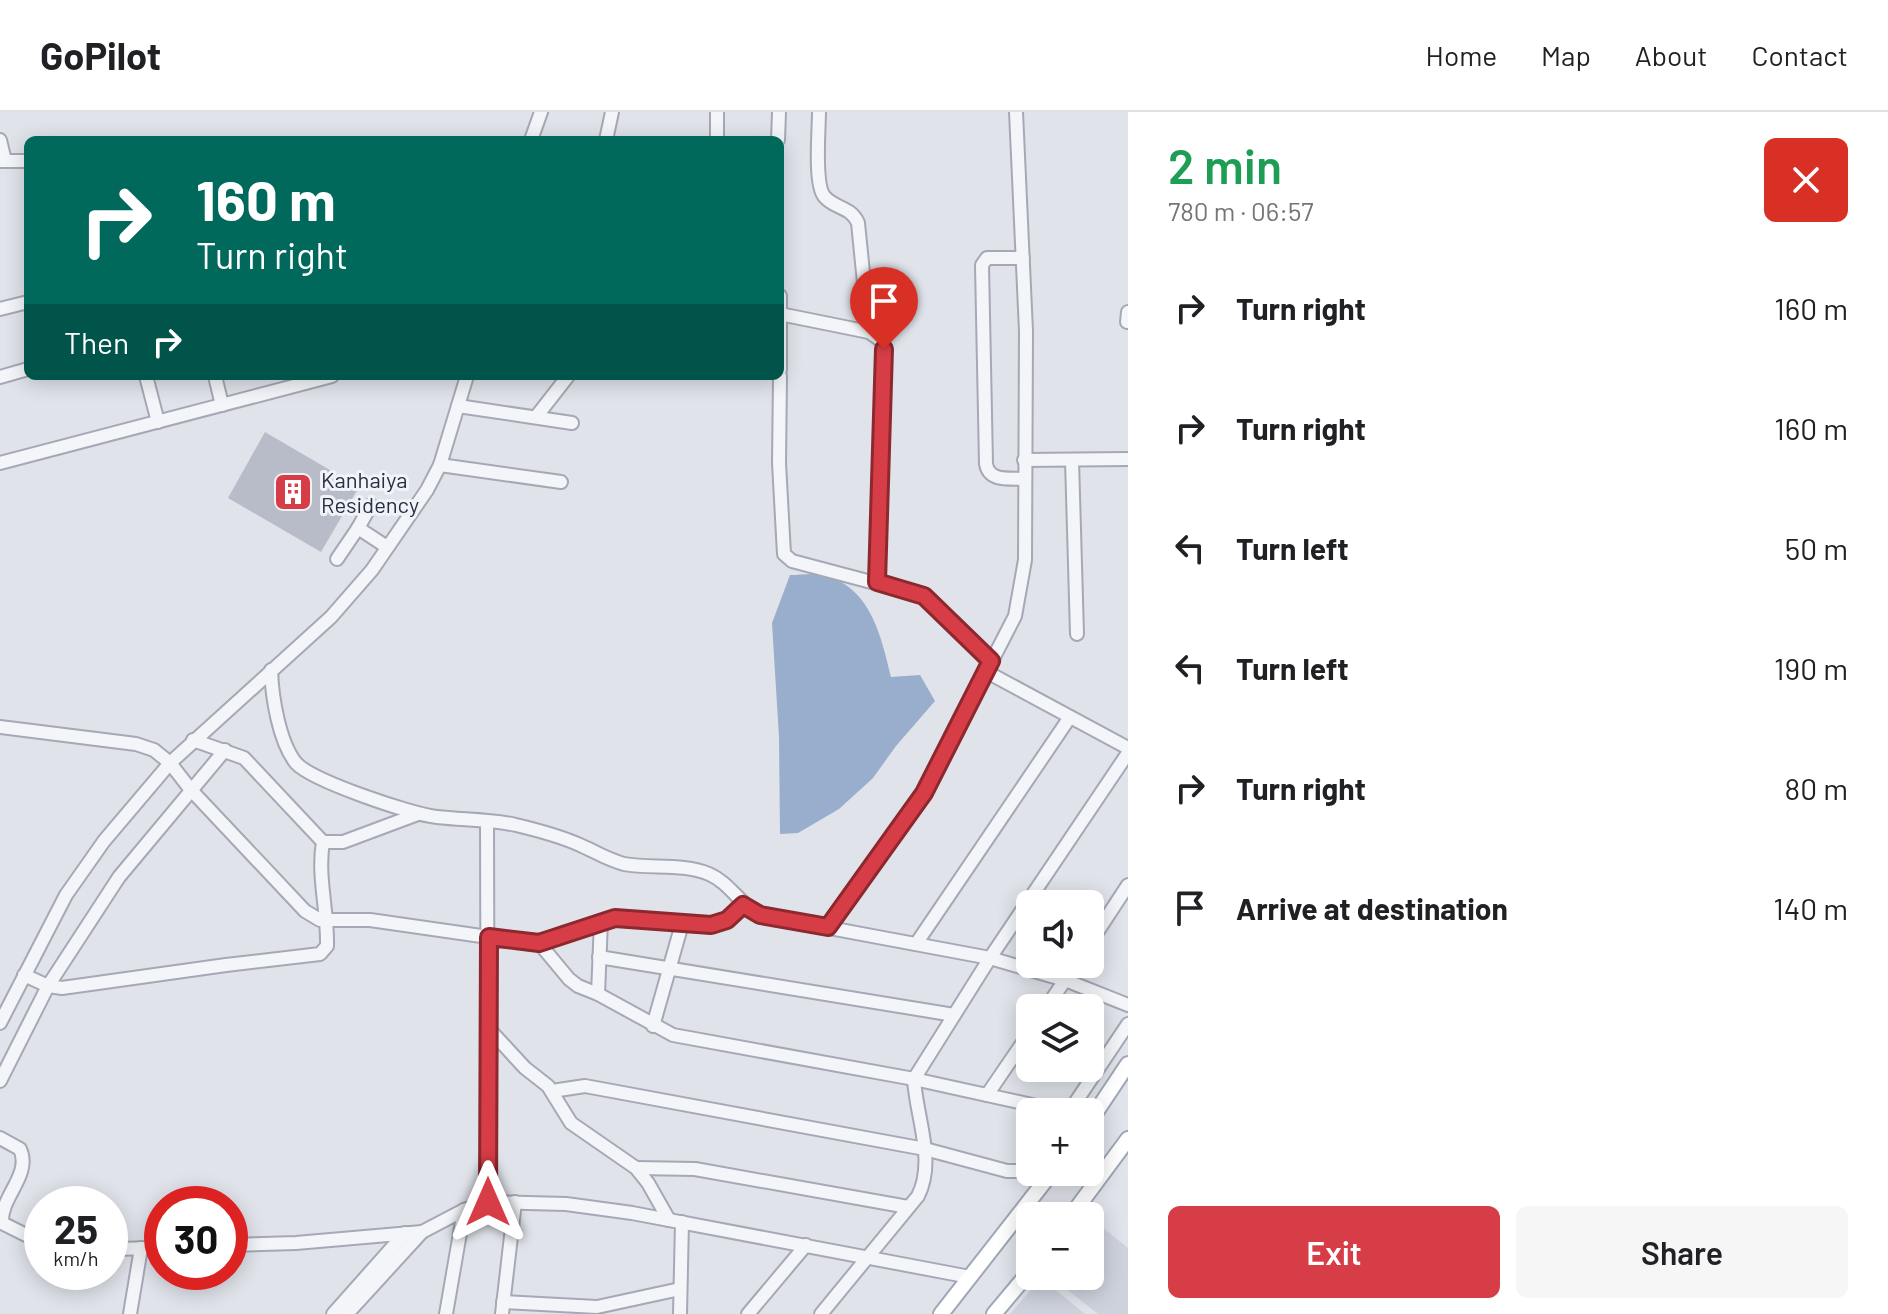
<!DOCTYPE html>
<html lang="en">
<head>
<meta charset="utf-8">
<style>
	:root { --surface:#fff; --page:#f6f6f6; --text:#202124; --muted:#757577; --line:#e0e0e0; --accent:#d73d46 }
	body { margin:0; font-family:Barlow,sans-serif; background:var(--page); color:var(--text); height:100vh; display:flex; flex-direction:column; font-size:30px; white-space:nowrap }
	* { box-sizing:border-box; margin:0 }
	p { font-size:26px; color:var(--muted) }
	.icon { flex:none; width:44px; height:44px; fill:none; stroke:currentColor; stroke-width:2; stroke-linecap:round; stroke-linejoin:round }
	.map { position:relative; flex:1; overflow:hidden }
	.sheet { display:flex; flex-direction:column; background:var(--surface); width:760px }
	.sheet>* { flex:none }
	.banner { position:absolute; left:24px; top:24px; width:760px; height:244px; border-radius:12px; box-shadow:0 4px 20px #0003; background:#00695c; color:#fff; overflow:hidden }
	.tools { position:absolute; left:1016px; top:778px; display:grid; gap:16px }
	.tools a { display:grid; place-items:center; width:88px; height:88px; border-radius:12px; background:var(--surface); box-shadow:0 4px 20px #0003; font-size:40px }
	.speed { position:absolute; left:24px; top:1074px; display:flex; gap:16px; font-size:40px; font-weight:700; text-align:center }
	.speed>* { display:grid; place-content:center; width:104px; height:104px; border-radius:50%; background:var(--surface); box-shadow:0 4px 20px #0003; line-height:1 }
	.speed small { font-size:20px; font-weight:400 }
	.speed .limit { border:12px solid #d22; background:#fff; color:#111 }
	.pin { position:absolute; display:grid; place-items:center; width:68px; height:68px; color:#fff; margin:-82px -34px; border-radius:50% 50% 50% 0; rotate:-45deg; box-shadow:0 0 8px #0007 }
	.pin .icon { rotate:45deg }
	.me { position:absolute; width:88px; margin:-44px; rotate:0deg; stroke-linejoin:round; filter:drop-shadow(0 0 6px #0008) }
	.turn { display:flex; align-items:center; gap:28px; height:168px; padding:0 40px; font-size:36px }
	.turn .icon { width:104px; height:104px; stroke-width:2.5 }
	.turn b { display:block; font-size:56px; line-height:68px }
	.then { display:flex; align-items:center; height:76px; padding:0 40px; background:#0003; gap:16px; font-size:30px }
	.round { display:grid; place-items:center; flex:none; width:84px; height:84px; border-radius:12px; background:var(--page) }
	.headline { display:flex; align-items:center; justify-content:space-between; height:136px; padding:0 40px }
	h1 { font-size:48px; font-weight:600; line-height:60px; color:#1e9e55 }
	.cta { display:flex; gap:16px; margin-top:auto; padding:16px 40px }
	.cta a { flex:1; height:92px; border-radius:12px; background:var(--accent); color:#fff; font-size:32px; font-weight:600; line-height:92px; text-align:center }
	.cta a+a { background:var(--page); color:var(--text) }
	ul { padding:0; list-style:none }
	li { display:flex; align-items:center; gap:24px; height:120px; padding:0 40px }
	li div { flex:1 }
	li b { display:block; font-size:30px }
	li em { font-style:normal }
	header { display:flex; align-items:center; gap:48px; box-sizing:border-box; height:112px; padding:0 40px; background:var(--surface); border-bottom:2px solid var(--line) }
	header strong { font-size:38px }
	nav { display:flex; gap:44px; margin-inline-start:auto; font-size:28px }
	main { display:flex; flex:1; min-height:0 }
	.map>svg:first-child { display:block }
	.built { fill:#ced2dc }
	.water { fill:#99adcd }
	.building { fill:#b7bcc8 }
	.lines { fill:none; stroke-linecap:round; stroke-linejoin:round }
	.minor-casing { stroke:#a5a9b5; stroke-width:16 }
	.major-casing { stroke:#9fa6b7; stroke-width:18 }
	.minor { stroke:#f3f5f8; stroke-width:12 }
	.major { stroke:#fff; stroke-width:14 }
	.route-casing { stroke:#8c282e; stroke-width:20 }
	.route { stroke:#d73d46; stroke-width:14 }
	.labels { text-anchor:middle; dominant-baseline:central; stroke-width:6; stroke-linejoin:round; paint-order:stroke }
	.poi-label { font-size:22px; fill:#282f43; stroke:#f0f3f7; text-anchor:start }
</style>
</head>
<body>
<header>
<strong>GoPilot</strong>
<nav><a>Home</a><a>Map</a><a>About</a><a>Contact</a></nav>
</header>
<main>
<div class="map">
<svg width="1128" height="1202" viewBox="0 0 1128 1202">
	<rect width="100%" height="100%" fill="#e0e3ea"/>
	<g class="built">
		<path d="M1091,1106L1128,1136V1202H1098L1050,1164H1090Z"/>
		<path d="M1041,1166L1085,1202H1010Z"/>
	</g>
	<path class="water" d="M790,463C801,463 817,460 828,464C872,479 881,525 891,565L920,563L935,589L896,634L873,666L839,697L798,721L780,722L779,625L772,511Z"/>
	<path class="building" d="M265,320L359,375L321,440L228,386Z"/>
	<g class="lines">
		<g class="minor-casing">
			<g id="minor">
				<path d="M819,0C819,18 814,71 824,84C834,97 851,94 858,111L869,220"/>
				<path d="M0,28L5,49"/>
				<path d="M531,28L541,0"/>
				<path d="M606,28L612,0"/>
				<path d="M717,28V0"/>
				<path d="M778,28L779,0"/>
				<path d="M0,49H28"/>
				<path d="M1023,146H987L982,153L986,352C989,370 1009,366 1024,367"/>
				<path d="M780,184V258"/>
				<path d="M0,197L28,190"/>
				<path d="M780,202L869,220L882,229L884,237L877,470"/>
				<path d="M1127,210L1128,200"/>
				<path d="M146,264L158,310"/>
				<path d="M215,264L222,293"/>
				<path d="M780,264L779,351L784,442L792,449L924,484L991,549"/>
				<path d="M0,265L28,257"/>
				<path d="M458,294L572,311"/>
				<path d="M536,305L568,264"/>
				<path d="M1024,348L1128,347"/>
				<path d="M1072,348L1077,522"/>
				<path d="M0,351L332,264"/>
				<path d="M440,353L561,370"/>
				<path d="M358,416L371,393"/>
				<path d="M337,447L358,416L387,435"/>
				<path d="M271,558C272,585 279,630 296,651C312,669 411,702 437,705C463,708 490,707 516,713C537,718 560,724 580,733C594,739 608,748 624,752C651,757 683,751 709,762C730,771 740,793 760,803L990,846L1065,868L1128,893"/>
				<path d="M985,559L1128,636"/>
				<path d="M0,615L136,632L154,638L170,651L191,678L305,799L320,808H370L530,831L550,829L615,806L711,813L727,808L743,793"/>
				<path d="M193,628L244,646L323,730H343L418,702"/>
				<path d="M487,709L488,1090"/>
				<path d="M828,815L924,681L1015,504L1025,448L1026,219L1016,0"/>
				<path d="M539,831L569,867L578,874L598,882L673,923L914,967L1064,1000"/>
				<path d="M1090,831L1128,773"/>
				<path d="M916,832L1070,605"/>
				<path d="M599,845L954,903"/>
				<path d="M24,863L48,874L62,876L226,853L320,842L327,834C328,799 317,764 323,730"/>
				<path d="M598,882L601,809"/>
				<path d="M1046,896L1076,852"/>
				<path d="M0,911L66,783L104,729L170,651L331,505L372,458L427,378L440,353L467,264"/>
				<path d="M653,914L682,812"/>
				<path d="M489,917L525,956L548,974L571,1011L636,1056L648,1071L669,1108"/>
				<path d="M0,969L48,874L119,765L225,638"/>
				<path d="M552,979L585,974L925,1037L1007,1059H1019L1030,1053"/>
				<path d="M987,983L1030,920"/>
				<path d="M1069,1000L1128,912"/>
				<path d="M0,1026L20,1037C32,1063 0,1085 2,1111L42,1131"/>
				<path d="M636,1056L695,1057L908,1095"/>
				<path d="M230,1133L296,1131L422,1120"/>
				<path d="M110,1137L162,1136"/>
				<path d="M503,1190L597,1195L680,1177"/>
				<path d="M130,1202L141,1136"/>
				<path d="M333,1202L405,1121"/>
				<path d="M347,1202L422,1120L464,1098L488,1090L566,1092L632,1101L970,1165"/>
				<path d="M446,1202L464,1098"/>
				<path d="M502,1202L515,1090"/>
				<path d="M680,1202L682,1110"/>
				<path d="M748,1202L806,1133"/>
				<path d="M821,1202L918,1084C936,1048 916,1005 914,967L990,846L1128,641"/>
			</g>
		</g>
		<g class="major-casing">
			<g id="major">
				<path d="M1090,1009L1128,952"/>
				<path d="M1071,1104L1128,1027"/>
				<path d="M941,1202L1052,1060"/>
				<path d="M994,1202L1030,1159"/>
			</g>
		</g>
		<use href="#minor" class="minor"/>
		<use href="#major" class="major"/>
	</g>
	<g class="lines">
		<g class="route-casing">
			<path id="route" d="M488,1090L489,825L539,831L615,806L711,813L727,808L743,793L760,803L828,815L924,681L991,549L924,484L877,470L884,237"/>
		</g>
		<use href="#route" class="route"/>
	</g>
	<defs>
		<g id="building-square" transform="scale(2)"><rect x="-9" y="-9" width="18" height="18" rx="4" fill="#d73d46" stroke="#f0f3f7"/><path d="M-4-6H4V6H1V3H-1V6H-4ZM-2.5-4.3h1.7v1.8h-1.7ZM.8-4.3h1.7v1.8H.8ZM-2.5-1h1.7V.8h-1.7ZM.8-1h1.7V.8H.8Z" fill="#fff"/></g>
	</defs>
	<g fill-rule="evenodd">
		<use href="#building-square" x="293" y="380"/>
	</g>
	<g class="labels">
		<g class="poi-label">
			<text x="321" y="367">Kanhaiya<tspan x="321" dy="25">Residency</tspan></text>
		</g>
	</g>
</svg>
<div class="tools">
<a><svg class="icon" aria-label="sound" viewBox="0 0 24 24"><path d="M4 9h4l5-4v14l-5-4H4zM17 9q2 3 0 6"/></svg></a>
<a><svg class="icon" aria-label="layers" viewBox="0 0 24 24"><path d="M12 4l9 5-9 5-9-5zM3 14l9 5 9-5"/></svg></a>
<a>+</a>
<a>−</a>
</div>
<div class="speed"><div>25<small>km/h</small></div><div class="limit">30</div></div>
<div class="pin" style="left:884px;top:237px;background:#d93025"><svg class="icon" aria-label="arrive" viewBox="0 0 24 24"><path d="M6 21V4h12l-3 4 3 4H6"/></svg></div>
<svg class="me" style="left:488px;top:1090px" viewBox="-20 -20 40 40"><path d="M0-17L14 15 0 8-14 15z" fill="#d73d46" stroke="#fff" stroke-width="4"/></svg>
<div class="banner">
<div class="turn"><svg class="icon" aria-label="right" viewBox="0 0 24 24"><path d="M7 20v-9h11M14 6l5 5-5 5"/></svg><div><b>160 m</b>Turn right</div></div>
<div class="then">Then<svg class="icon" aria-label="right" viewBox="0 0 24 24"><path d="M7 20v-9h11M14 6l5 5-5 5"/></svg></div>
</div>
</div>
<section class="sheet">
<div class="headline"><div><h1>2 min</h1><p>780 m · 06:57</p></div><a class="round" style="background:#d93025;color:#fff"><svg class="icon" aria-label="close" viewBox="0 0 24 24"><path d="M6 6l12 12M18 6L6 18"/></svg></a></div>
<ul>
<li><svg class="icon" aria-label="right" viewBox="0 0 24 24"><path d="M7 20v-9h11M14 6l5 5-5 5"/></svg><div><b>Turn right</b></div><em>160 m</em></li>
<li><svg class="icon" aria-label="right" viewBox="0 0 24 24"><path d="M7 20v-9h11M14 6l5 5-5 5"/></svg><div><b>Turn right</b></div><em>160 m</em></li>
<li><svg class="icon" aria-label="left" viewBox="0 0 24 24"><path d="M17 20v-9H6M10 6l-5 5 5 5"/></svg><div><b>Turn left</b></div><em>50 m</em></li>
<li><svg class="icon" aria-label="left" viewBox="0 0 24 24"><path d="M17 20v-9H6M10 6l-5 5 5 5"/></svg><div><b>Turn left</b></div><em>190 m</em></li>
<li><svg class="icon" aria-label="right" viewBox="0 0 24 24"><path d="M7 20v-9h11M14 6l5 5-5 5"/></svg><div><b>Turn right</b></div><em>80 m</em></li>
<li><svg class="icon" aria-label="arrive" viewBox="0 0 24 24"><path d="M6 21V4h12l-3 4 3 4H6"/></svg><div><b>Arrive at destination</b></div><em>140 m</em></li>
</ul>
<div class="cta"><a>Exit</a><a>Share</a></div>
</section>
</main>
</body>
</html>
